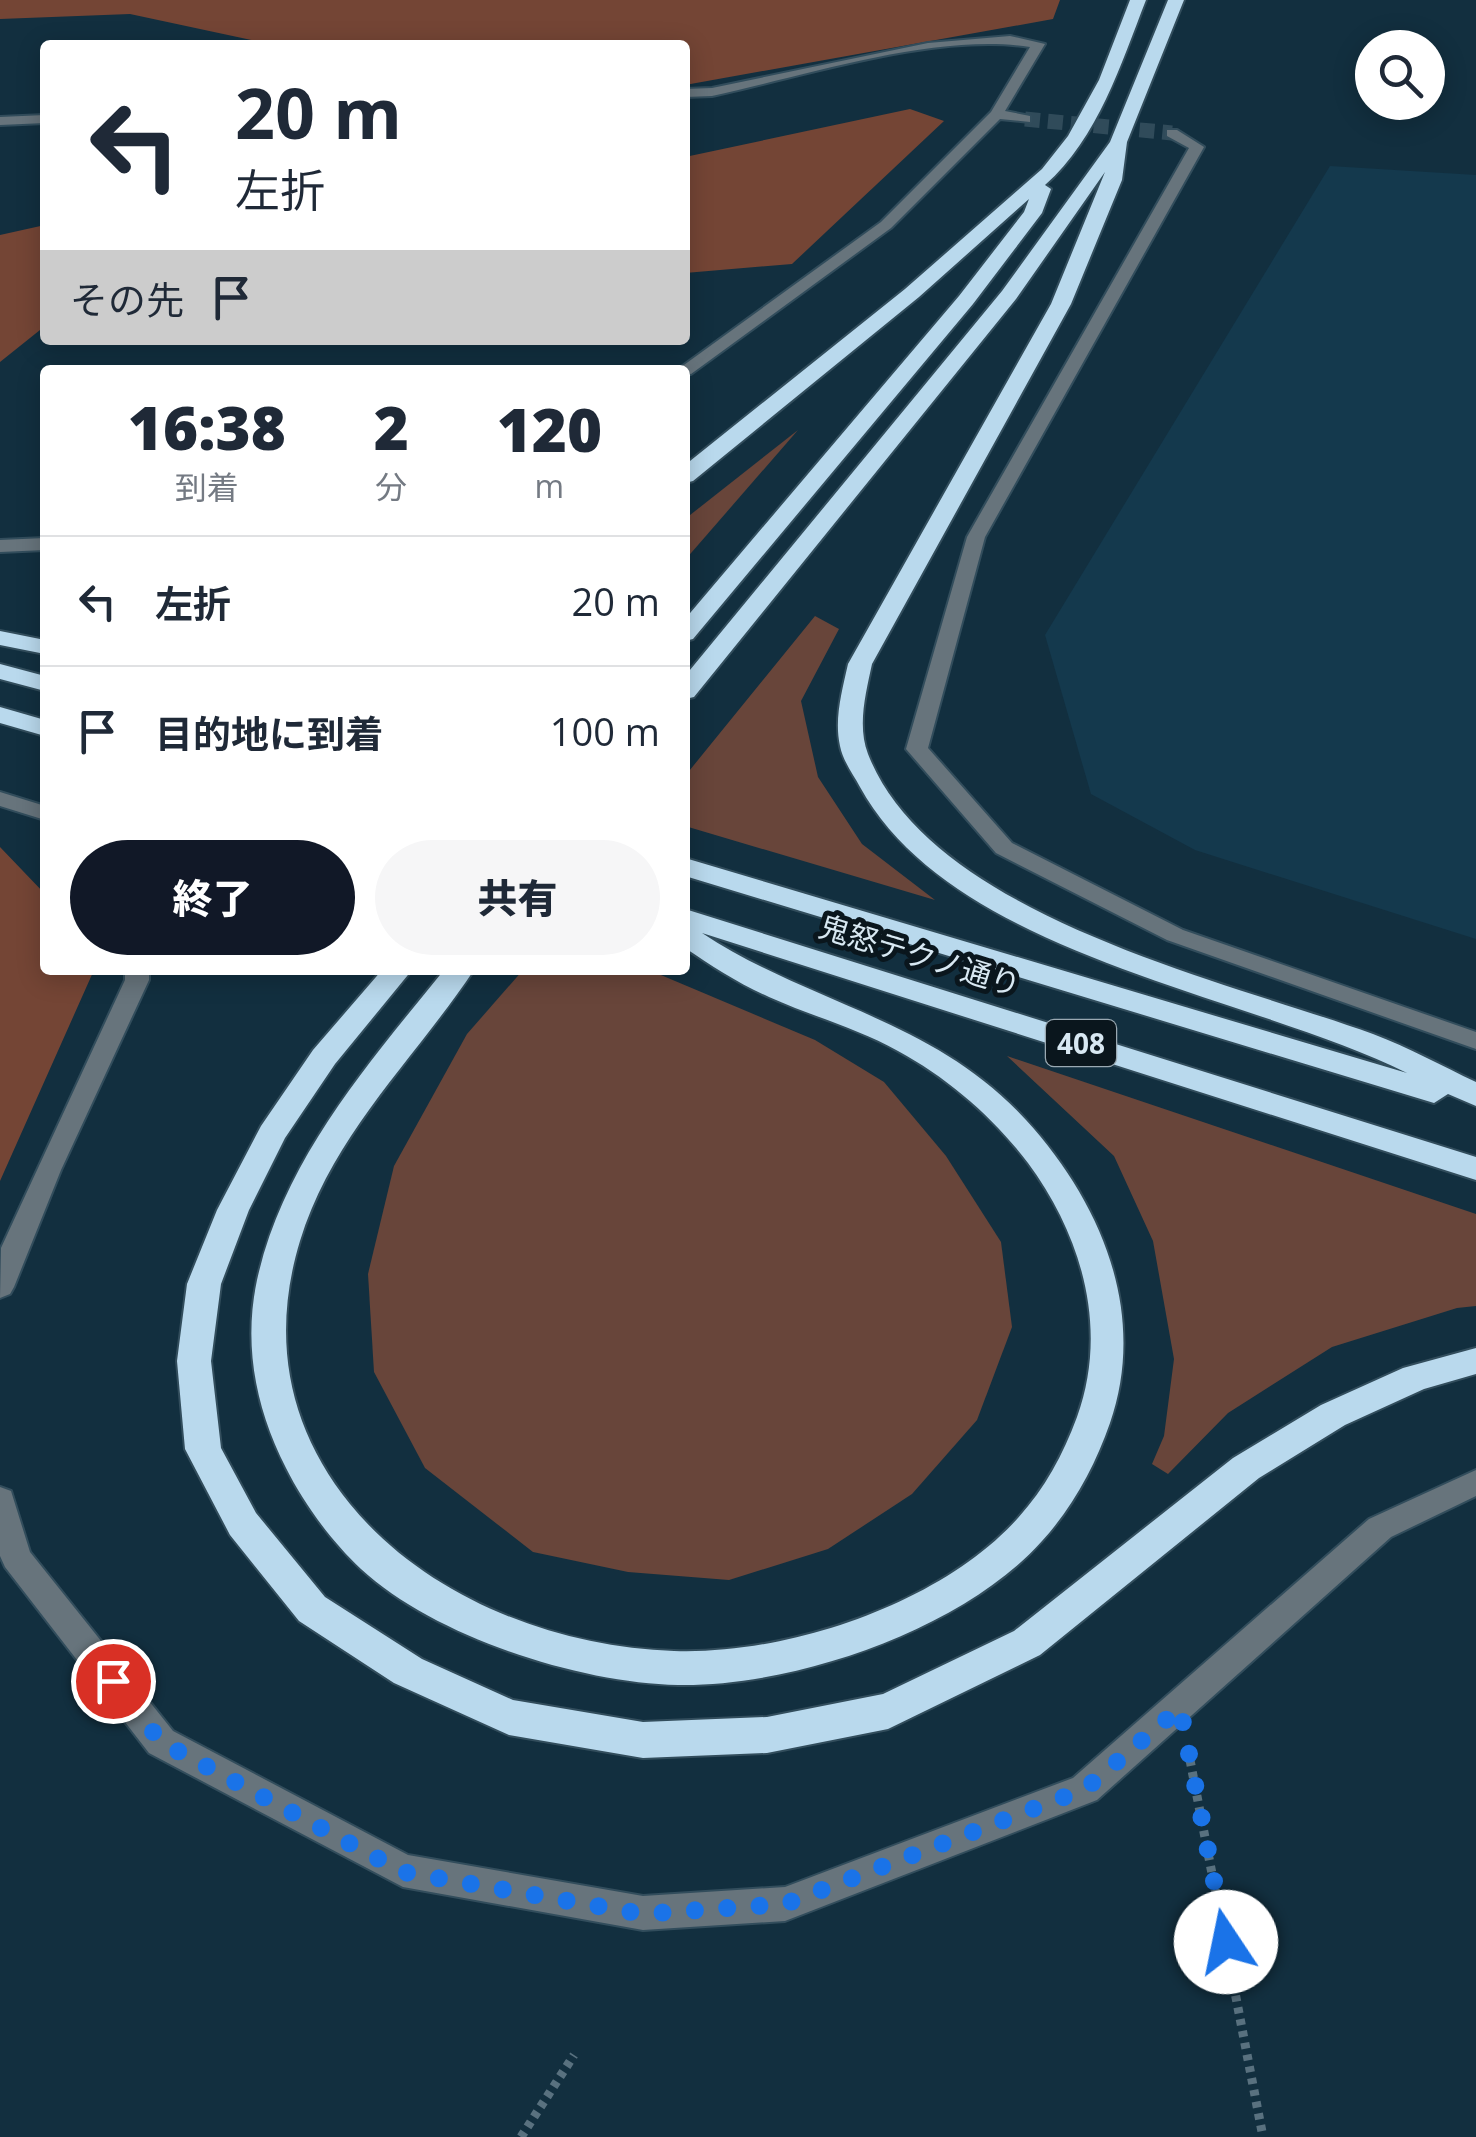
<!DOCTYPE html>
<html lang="ja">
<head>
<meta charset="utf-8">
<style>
	:root { --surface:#fff; --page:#f6f6f7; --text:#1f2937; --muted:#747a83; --line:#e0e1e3; --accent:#111827 }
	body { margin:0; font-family:"Open Sans","Noto Sans JP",sans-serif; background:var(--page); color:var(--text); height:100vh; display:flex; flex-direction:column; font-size:38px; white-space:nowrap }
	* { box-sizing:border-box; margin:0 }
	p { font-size:32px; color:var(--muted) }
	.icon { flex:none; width:55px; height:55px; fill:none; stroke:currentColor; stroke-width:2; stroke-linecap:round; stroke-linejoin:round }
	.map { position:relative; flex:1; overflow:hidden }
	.drawer { position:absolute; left:40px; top:365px; width:650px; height:610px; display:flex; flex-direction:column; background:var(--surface); border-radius:10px; box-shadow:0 5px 25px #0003 }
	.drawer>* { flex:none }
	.guide { position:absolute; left:40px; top:40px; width:650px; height:305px; border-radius:10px; box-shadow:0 5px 25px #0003; background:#fff; color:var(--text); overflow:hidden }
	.controls { position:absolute; left:1355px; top:30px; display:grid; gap:20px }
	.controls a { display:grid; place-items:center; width:90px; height:90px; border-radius:50%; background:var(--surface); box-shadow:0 5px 25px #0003; font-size:50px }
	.pin { position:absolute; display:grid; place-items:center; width:85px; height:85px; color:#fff; margin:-42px; border:5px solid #fff; border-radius:50%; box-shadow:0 2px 10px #0007 }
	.me { position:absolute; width:110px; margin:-55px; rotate:349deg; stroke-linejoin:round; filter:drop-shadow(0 0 8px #0008) }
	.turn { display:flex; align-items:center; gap:35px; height:210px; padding:0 30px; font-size:45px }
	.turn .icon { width:130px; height:130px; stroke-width:2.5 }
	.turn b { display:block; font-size:70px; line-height:85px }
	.then { display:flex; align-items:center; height:95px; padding:0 30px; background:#0003; gap:20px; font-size:38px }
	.eta { display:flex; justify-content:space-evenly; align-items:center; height:170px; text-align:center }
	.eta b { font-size:60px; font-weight:800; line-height:70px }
	.cta { display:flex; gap:20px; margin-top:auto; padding:20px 30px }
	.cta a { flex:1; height:115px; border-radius:60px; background:var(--accent); color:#fff; font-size:40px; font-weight:800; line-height:115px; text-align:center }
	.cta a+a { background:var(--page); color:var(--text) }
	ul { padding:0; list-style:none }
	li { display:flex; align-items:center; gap:30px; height:130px; padding:0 30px; border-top:2px solid var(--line) }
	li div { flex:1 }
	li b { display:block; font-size:38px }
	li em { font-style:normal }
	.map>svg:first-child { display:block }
	.built { fill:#14394d }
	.green { fill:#68453a }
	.forest { fill:#744535 }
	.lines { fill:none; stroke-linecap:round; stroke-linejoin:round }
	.minor-tunnel { stroke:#304b5a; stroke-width:15; stroke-dasharray:15 8; stroke-linecap:butt }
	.minor-casing { stroke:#324d5c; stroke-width:4 }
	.highway-casing { stroke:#324d5c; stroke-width:4 }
	.path { stroke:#59717f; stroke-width:9; stroke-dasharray:6 6; stroke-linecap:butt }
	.minor { fill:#67747c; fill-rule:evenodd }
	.highway { fill:#b9d9ed; fill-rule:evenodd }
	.route { stroke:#1a73e8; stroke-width:18; stroke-dasharray:0 32.4 }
	.labels { text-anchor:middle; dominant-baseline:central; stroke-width:10; stroke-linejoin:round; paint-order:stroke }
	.shield { fill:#0a161d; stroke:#9aa9b2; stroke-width:2.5 }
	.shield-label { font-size:28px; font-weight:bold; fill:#d8e8f2 }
	.street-label { font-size:30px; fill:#d8e8f2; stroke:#0a161d }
</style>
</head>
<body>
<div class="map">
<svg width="1476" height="2137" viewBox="0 0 1476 2137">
	<rect width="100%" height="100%" fill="#122f3f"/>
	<path class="built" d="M1330,166L1476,175V939L1195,850L1091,794L1045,635Z"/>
	<g class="green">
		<path d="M798,430L685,560V519Z"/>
		<path d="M815,616L839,629L801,701L818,777L862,844L935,900L685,826V776Z"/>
		<path d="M523,970H649L815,1040L884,1082L946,1156L1001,1242L1012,1327L977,1420L912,1494L828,1549L729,1580L628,1572L533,1552L425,1468L374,1372L368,1274L394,1166L467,1034Z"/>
		<path d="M1007,1056L1476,1214V1306L1457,1308L1332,1347L1228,1413L1168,1474L1152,1464L1164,1436L1174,1359L1153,1241L1114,1156Z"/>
	</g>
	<g class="forest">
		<path d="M0,0H1060L1053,19L685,85V45H275L130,14L0,19Z"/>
		<path d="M910,109L944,121L792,264L685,273V157Z"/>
		<path d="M45,225V326L0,362V235Z"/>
		<path d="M0,847L45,894V970H94L0,1181Z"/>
	</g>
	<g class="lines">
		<path class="minor-tunnel" d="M1025,119L1172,133"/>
		<g class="minor-casing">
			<g id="minor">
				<path d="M1010,36L1045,44L1005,111L1030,116V122L1000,119L891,228L691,374L677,370L881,222L991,112L1030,47C937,32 804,76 712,96L685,97V89L712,88L928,43Z"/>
				<path d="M45,115V123L0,125V117Z"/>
				<path d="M1167,130H1177L1204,147L985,537L928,748L1012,843L1183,930L1476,1032V1049L1167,940L996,853L906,749L967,537L1189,148L1167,136Z"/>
				<path d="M45,538V550L0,552V540Z"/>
				<path d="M0,792L45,806V820L0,806Z"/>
				<path d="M125,970H149V980L61,1170L14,1287L10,1294L0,1298L1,1248L125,980Z"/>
				<path d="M1476,1470V1496L1391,1537L1097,1800L785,1921L643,1930L403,1887L149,1753L5,1567L0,1556V1487L11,1491L30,1552L173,1731L408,1855L643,1896L785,1887L1073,1778L1369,1519Z"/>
			</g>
		</g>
		<g class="highway-casing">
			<g id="highway">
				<path d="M1130,0H1146C1121,64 1098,138 1045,185L1051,189L1042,213L973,304L693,639L685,641V619L959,296L1024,212L1029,199L919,297L693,481L685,483V465L905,289L1042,169L1068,136L1099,80Z"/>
				<path d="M1168,0H1184L1127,142L1122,180L1071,304L872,664C866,692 857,726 868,754C931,916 1224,980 1373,1034C1408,1047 1442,1066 1476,1082V1106L1448,1094L1434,1103L685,876V858L1407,1073C1246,993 953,956 860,787C853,774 843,761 840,746C834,719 842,691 848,664L1051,304L1105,172L1016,299L694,697L685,699V676L1002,291L1110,142Z"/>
				<path d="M0,631L45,640V654L0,645Z"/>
				<path d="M0,664L45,676V691L0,679Z"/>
				<path d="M0,707L45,720V736L0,723Z"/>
				<path d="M685,909L1476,1157V1180L702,933C811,1005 934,1019 1026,1120C1101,1202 1148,1313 1110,1423C1095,1466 1073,1507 1042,1541C964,1629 795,1687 678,1685C579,1683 435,1637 361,1569C332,1542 304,1504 286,1468C256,1409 243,1346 257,1280C284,1159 368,1064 444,970H474C414,1060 333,1134 300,1241C271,1336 287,1426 350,1504C426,1597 554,1647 674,1651C787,1655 941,1604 1018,1518C1045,1488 1063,1455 1077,1417C1109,1329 1082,1236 1028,1163C994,1118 948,1078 898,1051C857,1028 811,1016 769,997C739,984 712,966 685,948Z"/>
				<path d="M382,970H412L335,1064L285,1138L249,1210L221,1284L211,1361L221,1448L256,1513L325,1597L422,1659L513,1700L643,1722L767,1717L883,1694L1014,1631L1233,1458L1321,1405L1403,1368L1476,1348V1374L1424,1389L1345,1425L1259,1478L1040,1655L888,1729L767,1753L643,1758L509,1735L394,1683L299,1621L230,1535L185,1449L177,1361L187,1284L217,1210L261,1126L313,1050Z"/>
			</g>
		</g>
		<g class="path">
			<path d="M1190,1760L1263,2137"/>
			<path d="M521,2137L574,2055"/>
		</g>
		<use href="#minor" class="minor"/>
		<use href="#highway" class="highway"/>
	</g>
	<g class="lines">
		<path class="route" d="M113,1681L161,1742L403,1872L643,1914L785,1904L918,1853L1085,1789L1180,1708L1226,1942"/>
	</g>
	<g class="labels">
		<rect class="shield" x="1046" y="1020" width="70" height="46" rx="8"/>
		<g class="shield-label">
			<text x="1081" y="1043">408</text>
		</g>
		<g class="street-label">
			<text transform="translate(920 955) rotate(17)">鬼怒テクノ通り</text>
		</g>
	</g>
</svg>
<div class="controls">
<a><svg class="icon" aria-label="search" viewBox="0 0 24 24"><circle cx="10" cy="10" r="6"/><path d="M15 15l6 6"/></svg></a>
</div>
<div class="pin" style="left:113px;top:1681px;background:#d93025"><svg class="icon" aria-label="arrive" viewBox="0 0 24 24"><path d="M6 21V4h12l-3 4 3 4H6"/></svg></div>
<svg class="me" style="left:1226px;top:1942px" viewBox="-20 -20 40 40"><circle r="19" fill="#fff"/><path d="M0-13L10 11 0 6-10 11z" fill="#1a73e8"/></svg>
<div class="guide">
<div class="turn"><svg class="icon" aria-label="left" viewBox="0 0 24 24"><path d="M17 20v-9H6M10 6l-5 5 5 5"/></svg><div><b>20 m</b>左折</div></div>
<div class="then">その先<svg class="icon" aria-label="arrive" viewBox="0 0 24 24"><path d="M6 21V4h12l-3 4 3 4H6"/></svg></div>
</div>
<section class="drawer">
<div class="eta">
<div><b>16:38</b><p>到着</p></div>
<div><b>2</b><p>分</p></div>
<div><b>120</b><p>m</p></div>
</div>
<ul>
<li><svg class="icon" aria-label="left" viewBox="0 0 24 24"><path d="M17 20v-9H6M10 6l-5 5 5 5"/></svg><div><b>左折</b></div><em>20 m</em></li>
<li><svg class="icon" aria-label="arrive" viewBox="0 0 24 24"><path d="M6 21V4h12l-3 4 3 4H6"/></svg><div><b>目的地に到着</b></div><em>100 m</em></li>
</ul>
<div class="cta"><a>終了</a><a>共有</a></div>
</section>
</div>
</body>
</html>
